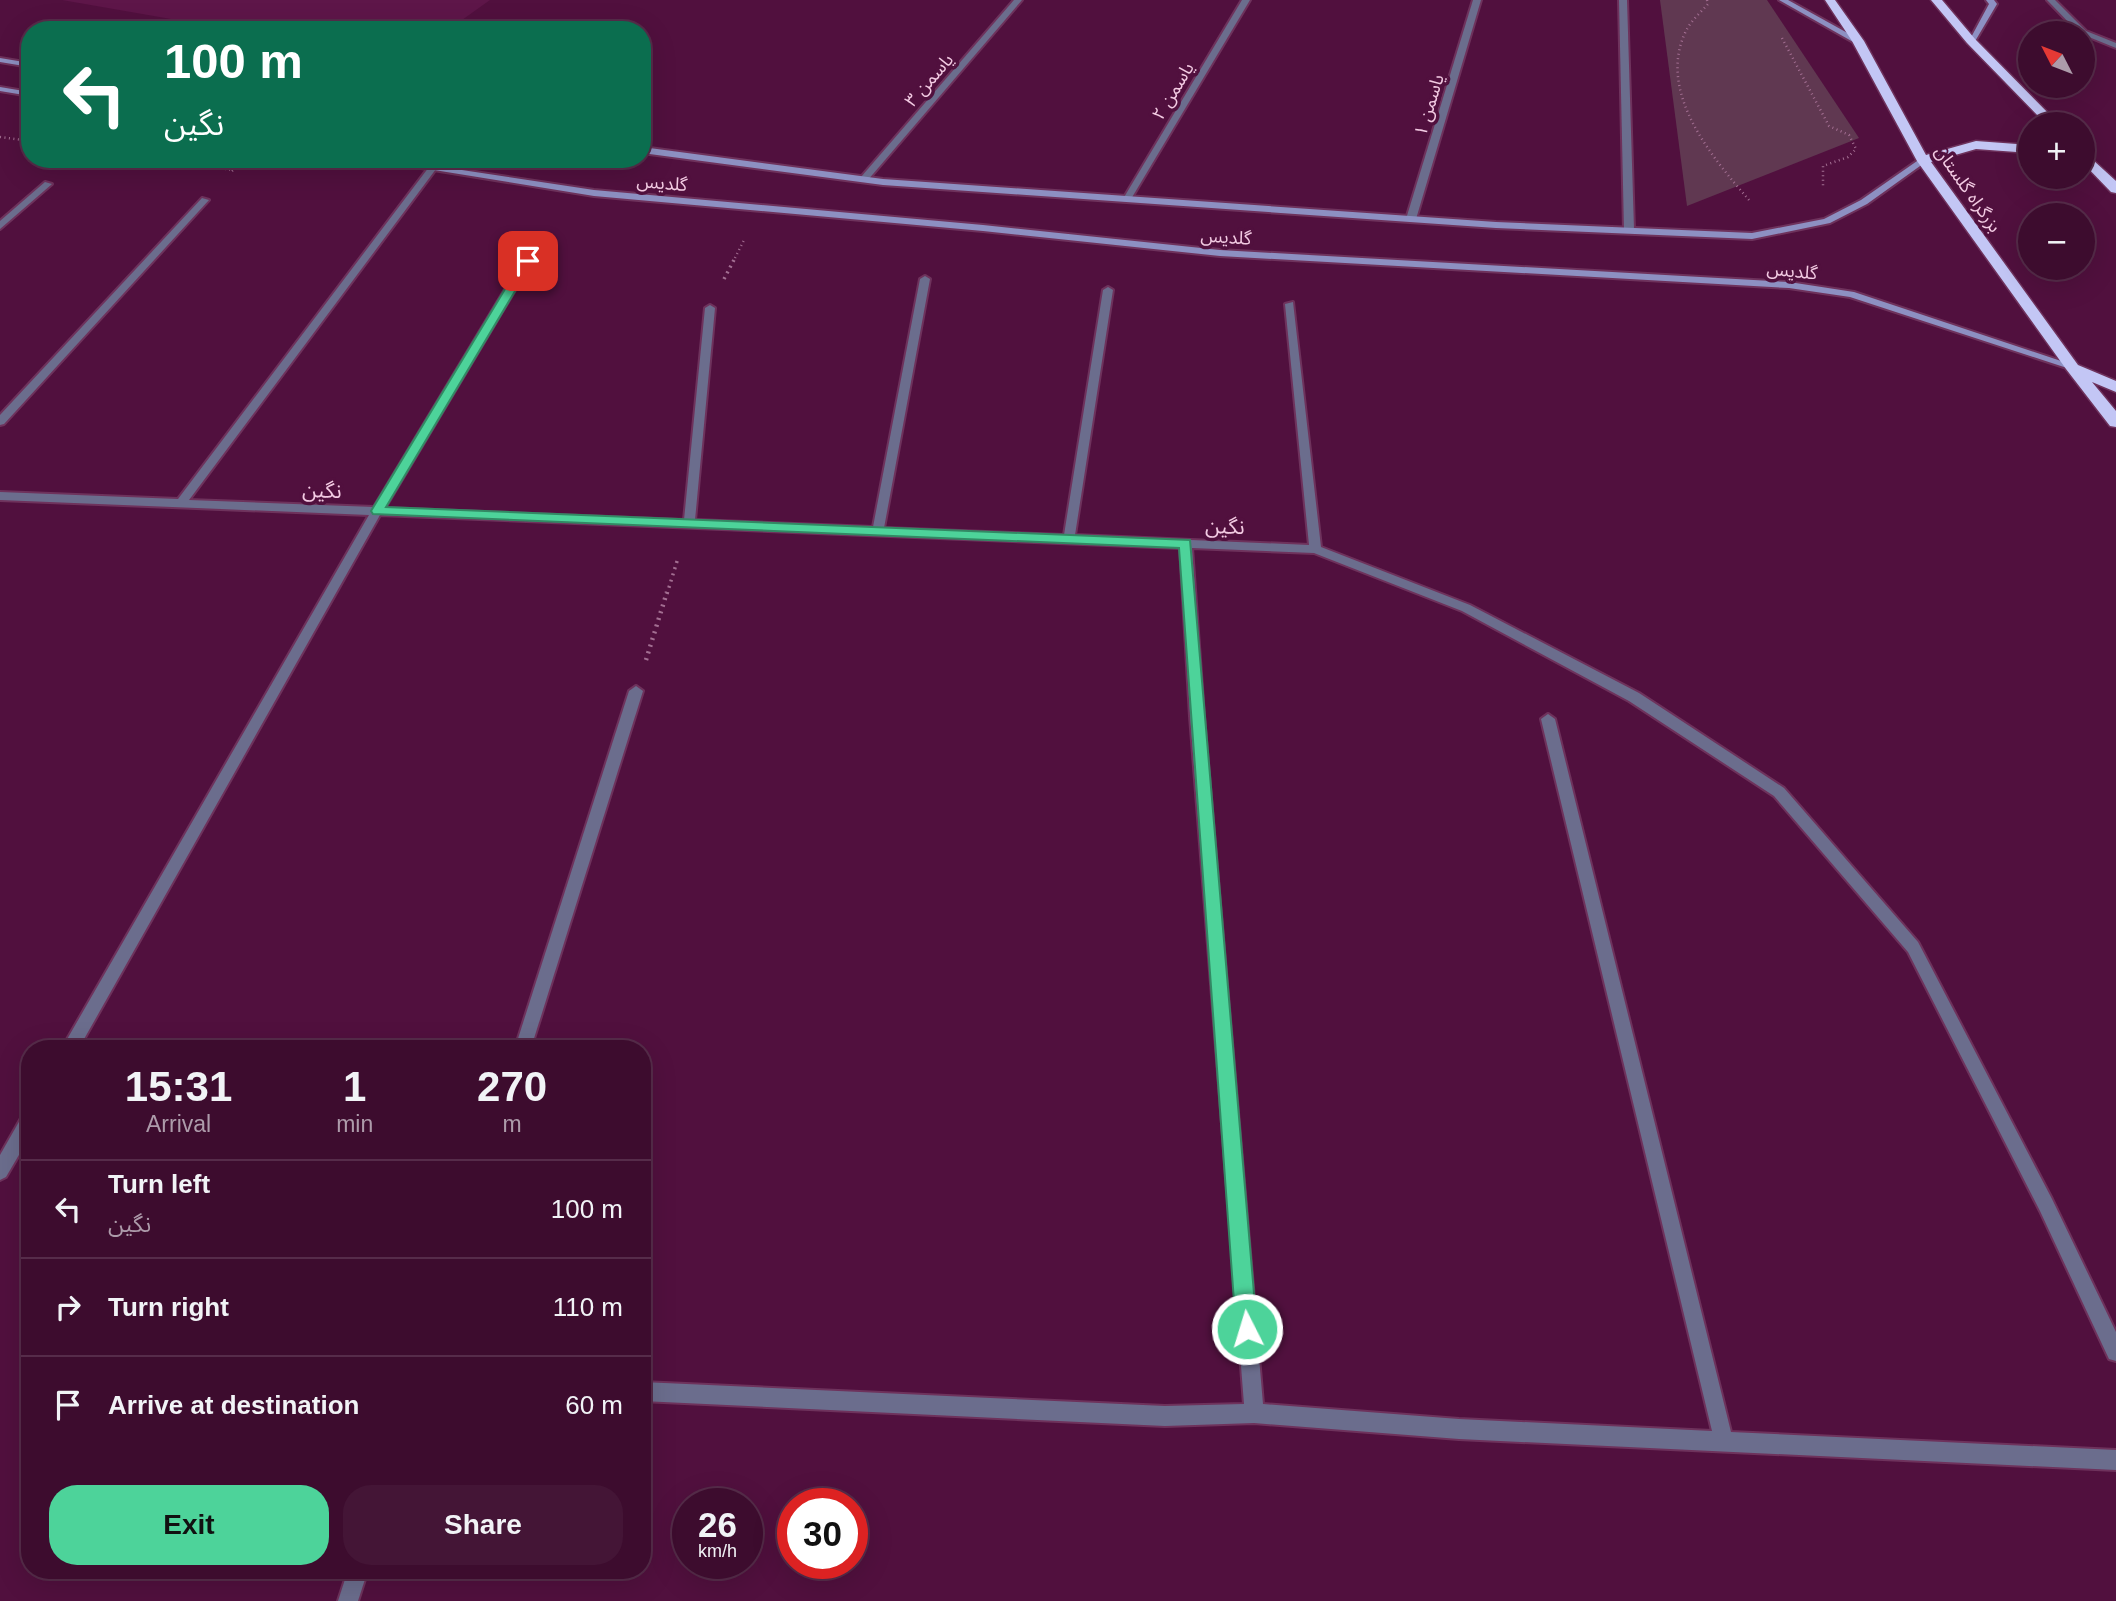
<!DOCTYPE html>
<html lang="en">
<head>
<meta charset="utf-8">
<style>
	:root { --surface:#3d0c2e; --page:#441536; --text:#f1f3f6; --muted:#ad9baa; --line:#562c4a; --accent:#4dd39a }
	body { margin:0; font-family:Arial,"Noto Sans Arabic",sans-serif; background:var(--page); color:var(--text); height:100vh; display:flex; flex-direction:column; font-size:26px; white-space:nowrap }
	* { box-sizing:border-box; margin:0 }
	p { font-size:23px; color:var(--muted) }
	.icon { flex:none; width:38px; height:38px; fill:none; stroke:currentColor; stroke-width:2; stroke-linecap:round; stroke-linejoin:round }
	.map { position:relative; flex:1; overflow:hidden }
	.side { position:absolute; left:21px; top:1040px; width:630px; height:539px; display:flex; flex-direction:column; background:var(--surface); border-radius:28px; box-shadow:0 7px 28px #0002,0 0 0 2px var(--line) }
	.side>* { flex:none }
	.top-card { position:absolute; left:21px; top:21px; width:630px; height:147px; border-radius:28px; box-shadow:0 7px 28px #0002,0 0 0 2px var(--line); background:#0b6e4f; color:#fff; overflow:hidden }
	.needle { width:46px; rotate:312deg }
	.tools { position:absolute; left:2018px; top:21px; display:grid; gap:14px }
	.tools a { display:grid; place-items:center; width:77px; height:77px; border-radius:50%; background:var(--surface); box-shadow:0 7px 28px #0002,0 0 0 2px var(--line); font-size:35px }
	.speed { position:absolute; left:672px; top:1488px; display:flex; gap:14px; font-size:35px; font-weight:700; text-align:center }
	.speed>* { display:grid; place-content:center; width:91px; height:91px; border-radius:50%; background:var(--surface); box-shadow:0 7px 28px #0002,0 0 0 2px var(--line); line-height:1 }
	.speed small { font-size:18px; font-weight:400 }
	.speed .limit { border:10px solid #d22; background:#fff; color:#111 }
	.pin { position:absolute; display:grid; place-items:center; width:60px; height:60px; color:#fff; margin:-30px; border-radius:14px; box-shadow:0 4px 10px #0006 }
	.me { position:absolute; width:77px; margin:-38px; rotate:355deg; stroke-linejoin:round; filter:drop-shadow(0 0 5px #0008) }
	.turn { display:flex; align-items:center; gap:24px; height:147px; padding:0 28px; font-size:32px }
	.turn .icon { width:91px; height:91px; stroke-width:2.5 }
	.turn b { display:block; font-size:49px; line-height:60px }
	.eta { display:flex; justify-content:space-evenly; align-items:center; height:119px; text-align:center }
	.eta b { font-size:42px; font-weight:700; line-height:49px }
	.button { display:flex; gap:14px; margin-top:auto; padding:14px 28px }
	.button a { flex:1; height:80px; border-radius:28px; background:var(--accent); color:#111; font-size:28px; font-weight:700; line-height:80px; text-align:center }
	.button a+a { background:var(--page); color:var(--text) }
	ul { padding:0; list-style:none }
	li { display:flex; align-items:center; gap:21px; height:98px; padding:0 28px; border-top:2px solid var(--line) }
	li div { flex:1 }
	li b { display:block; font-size:26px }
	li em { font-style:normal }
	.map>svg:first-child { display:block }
	.built { fill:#5e1649 }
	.green { fill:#603851 }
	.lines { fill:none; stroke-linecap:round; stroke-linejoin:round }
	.street-casing { stroke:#6e325c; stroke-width:4 }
	.secondary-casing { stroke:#6e325c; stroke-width:4 }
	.highway-casing { stroke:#6e325c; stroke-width:3 }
	.path-far2 { stroke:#a36f92; stroke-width:2.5; stroke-dasharray:1 3.5; stroke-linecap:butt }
	.path-far1 { stroke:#a36f92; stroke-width:3.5; stroke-dasharray:2 4.5; stroke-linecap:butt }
	.path { stroke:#a36f92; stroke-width:4.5; stroke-dasharray:2 5; stroke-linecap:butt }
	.street { fill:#6b6d8d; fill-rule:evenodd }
	.secondary { fill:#8d90c2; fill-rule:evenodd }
	.highway { fill:#c3c6f5; fill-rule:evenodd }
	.route { fill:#4dd39a; stroke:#328964; stroke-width:2 }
	.labels { text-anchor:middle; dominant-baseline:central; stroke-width:7; stroke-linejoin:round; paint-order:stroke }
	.far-street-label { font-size:18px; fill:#f3cbe3; stroke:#51103e }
	.street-label { font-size:21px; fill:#f3cbe3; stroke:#51103e }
</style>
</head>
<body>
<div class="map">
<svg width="2116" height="1601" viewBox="0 0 2116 1601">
	<rect width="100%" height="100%" fill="#51103e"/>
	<path class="built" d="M62,0H490L448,30H234Z"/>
	<path class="green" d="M1660,0H1767L1859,138L1687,206Z"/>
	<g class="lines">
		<g class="street-casing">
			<g id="street">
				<path d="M1014,0H1022L867,181H861V177Z"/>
				<path d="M1242,0H1250L1131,199L1124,201L1123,199Z"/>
				<path d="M1473,0H1481L1416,219L1408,221L1406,219Z"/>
				<path d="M1619,0H1627L1634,230L1629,233L1624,230Z"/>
				<path d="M2047,0H2055L2086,31L2116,43V48L2079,33Z"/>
				<path d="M429,167L436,169L189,500L374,507L536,238L541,235L546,238L385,508L684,520L705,308L710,305L715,308L695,520L873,527L920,279L925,276L930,279L884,528L1064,535L1103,290L1108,287L1113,290L1075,535L1309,545L1285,304L1293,302L1321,547L1470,605L1639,693L1784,788L1918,942L2052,1199L2116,1332V1361L2109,1359L2040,1211L1908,952L1774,796L1629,701L1462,611L1314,553L1192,548L1204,716L1263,1404L1459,1419L1712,1431L1541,719L1548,714L1555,719L1731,1432L2116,1450V1470L1459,1439L1254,1423L1165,1426L642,1401V1382L1165,1406L1244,1404L1190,716L1180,548L380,515L79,1048H62L369,515L0,500V492L178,499Z"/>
				<path d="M45,182L52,184L0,229V221Z"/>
				<path d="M202,198L209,200L4,424L0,425V415Z"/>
				<path d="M636,686L643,691L531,1048H515L629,691Z"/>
				<path d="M30,1111V1136L6,1177L0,1180V1155L24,1113Z"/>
				<path d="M348,1570H368L358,1601H338Z"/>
			</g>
		</g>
		<g class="secondary-casing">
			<g id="secondary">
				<path d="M1779,0H1788L1862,41L1855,43Z"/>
				<path d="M1986,0H1994L1997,4L1974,43H1968L1989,4Z"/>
				<path d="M0,58L30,63V67L0,62Z"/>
				<path d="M0,87L30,92V96L0,91Z"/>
				<path d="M642,147L883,179L1496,222L1752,233L1824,219L1861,200L1920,159L1927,161L1867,204L1830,223L1752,239L1496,228L883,185L642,153Z"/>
				<path d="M366,159H389L594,190L983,225L1220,250L1789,282L1854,292L2076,366L2071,369L2067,368L1850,297L1789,288L1220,256L983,231L594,196Z"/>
			</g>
		</g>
		<g class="highway-casing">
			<g id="highway">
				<path d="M1825,0H1835L1864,41L1926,155L1976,141L2030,145V153L1976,149L1931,162L2078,365L2116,381V392L2092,382L2116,411V427L2110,426L2066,369L1917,161L1852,41Z"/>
				<path d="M1931,0H1942L1975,39L2059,124H2046L1967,43Z"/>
				<path d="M2082,150L2116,181V193L2111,192L2082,162Z"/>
			</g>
		</g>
		<g class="path-far2">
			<path d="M1707,0L1708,4C1701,12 1692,20 1687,29C1655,90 1711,156 1749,200"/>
			<path d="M1782,38L1829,126L1849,135L1856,149L1848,157L1823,166V186"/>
			<path d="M0,137L30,141"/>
			<path d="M158,159L233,170"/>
			<path d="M232,171L244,159"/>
			<path d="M735,258L744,240"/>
		</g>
		<g class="path-far1">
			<path d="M724,279L736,256"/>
			<path d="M667,594L678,558"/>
		</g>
		<path class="path" d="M646,660L667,592"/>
		<use href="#street" class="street"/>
		<use href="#secondary" class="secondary"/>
		<use href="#highway" class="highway"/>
	</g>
	<path class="route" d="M528,257L533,261L386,507L1190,540L1257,1329L1254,1337L1247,1340L1239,1337L1236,1329L1179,548L373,514L371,511L522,261Z"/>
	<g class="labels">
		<g class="far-street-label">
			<text transform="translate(929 80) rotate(-49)">یاسمن ۳</text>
			<text transform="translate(1173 91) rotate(-59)">یاسمن ۲</text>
			<text transform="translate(1429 105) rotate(-73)">یاسمن ۱</text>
			<text transform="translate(662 183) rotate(5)">گلدیس</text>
			<text transform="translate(1968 189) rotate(55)">بزرگراه گلستان</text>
			<text transform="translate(1226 237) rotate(4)">گلدیس</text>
			<text transform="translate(1792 271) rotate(6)">گلدیس</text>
		</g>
		<g class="street-label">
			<text transform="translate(322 490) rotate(2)">نگین</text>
			<text transform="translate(1225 526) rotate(2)">نگین</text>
		</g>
	</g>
</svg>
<div class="tools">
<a><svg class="needle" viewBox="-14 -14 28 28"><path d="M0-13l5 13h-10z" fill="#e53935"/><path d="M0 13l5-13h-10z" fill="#ad9baa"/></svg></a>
<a>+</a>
<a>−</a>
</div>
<div class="speed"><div>26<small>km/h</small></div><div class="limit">30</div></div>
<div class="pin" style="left:528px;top:261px;background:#d93025"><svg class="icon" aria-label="arrive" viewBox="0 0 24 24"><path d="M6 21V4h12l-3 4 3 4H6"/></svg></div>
<svg class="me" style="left:1247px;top:1329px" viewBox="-20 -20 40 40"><circle r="17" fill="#4dd39a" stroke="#fff" stroke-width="3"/><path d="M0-11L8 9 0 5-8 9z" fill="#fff"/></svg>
<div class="top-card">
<div class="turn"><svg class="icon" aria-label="left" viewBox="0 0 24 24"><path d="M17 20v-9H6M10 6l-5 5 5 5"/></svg><div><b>100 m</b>نگین</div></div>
</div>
<section class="side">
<div class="eta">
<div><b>15:31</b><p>Arrival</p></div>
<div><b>1</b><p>min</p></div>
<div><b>270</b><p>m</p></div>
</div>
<ul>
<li><svg class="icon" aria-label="left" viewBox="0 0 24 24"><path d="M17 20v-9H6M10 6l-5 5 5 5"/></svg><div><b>Turn left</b><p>نگین</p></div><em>100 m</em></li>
<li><svg class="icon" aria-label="right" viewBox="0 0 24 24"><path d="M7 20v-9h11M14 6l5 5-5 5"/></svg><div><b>Turn right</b></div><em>110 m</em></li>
<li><svg class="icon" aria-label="arrive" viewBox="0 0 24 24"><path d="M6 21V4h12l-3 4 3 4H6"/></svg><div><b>Arrive at destination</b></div><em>60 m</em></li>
</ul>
<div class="button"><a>Exit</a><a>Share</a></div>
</section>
</div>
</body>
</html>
